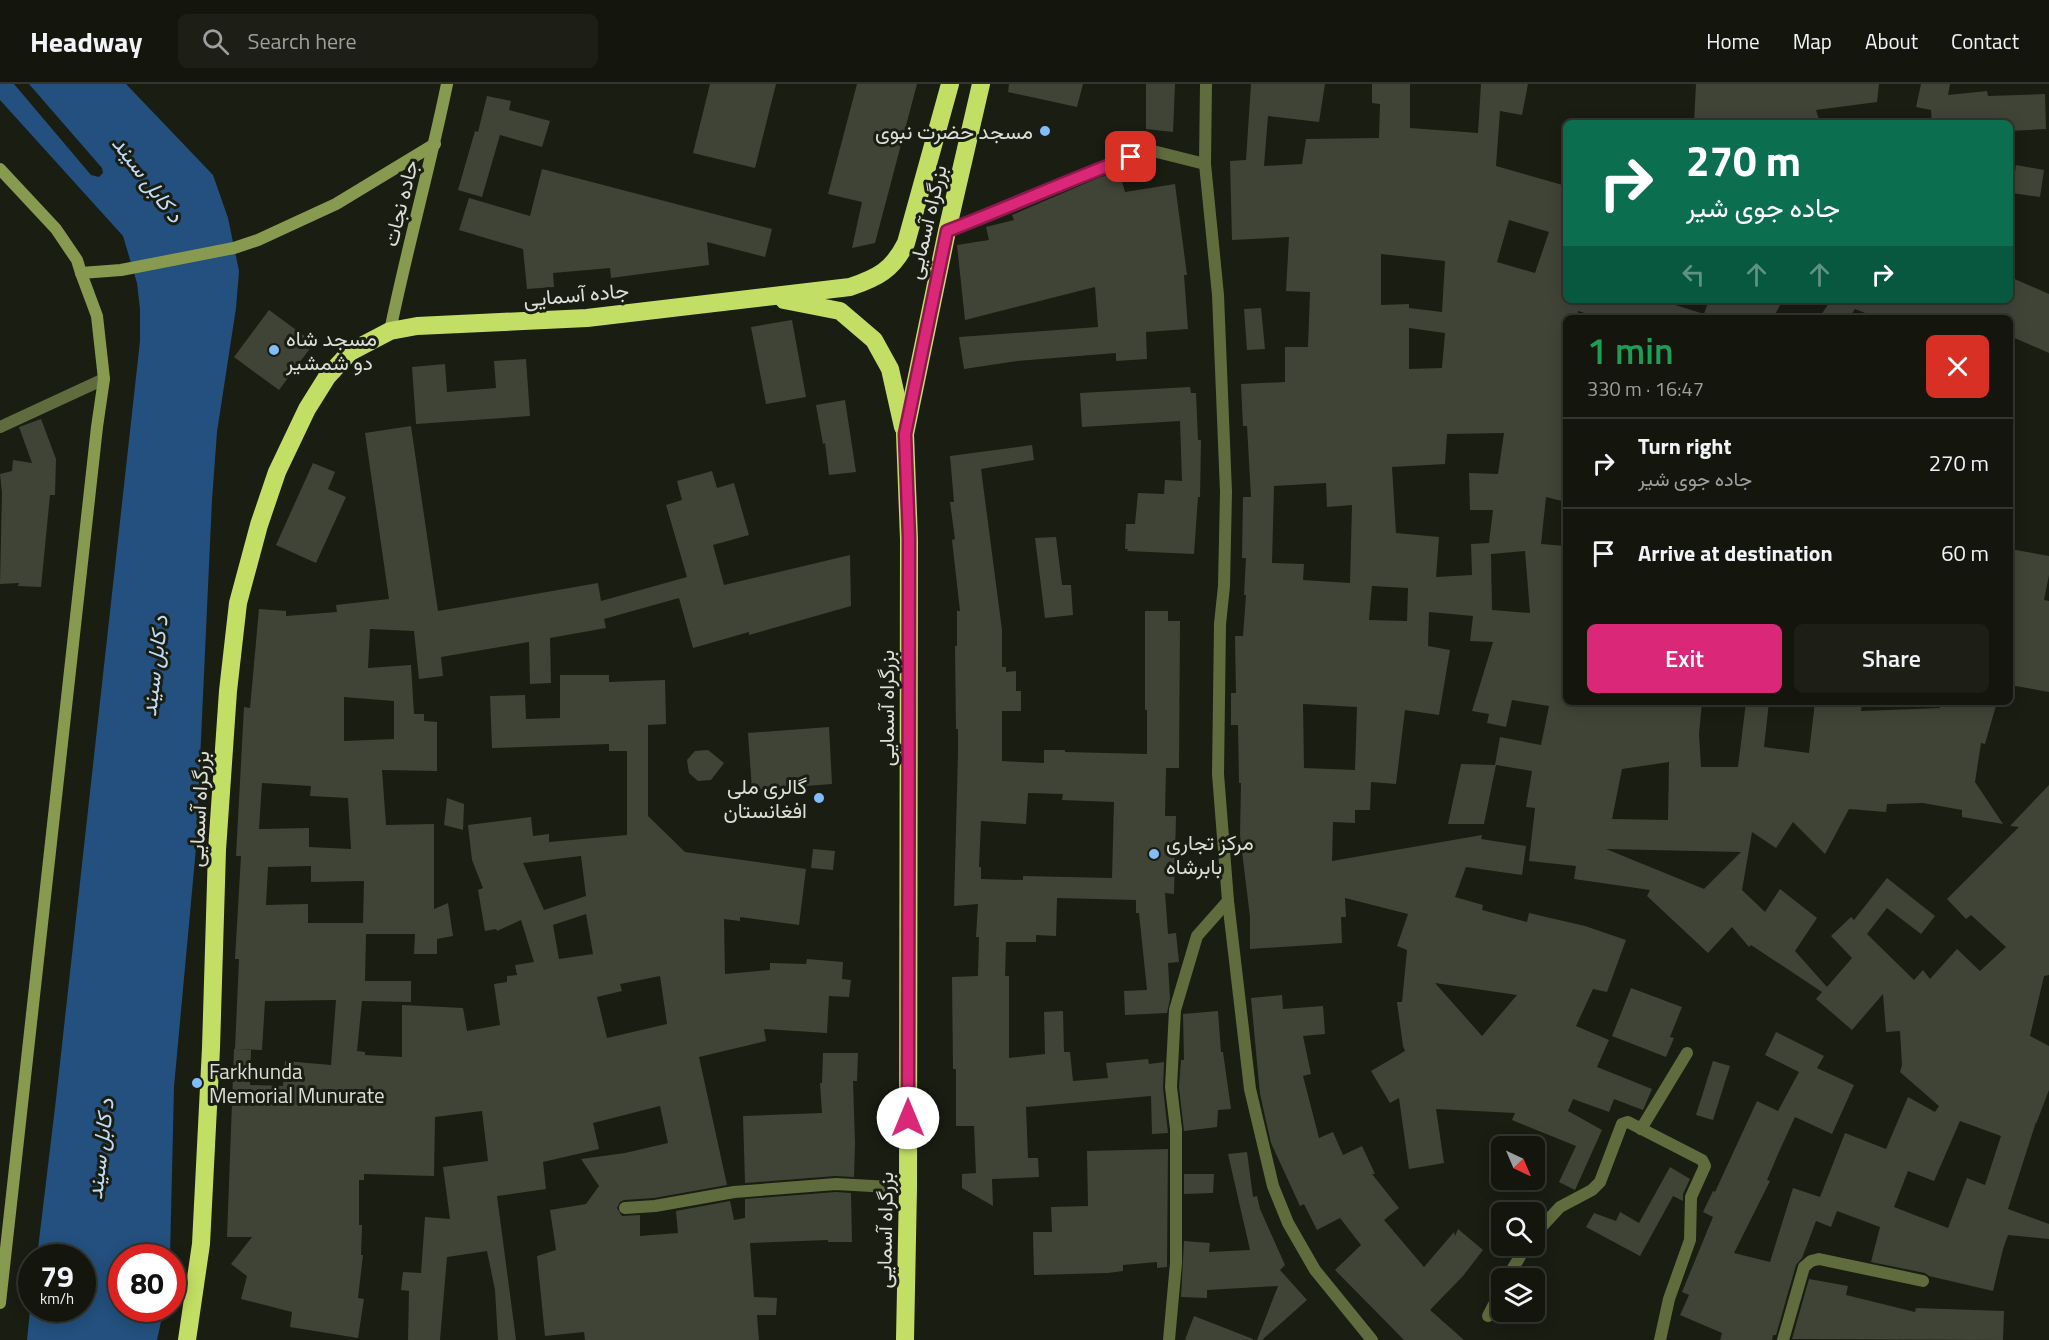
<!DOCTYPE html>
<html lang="en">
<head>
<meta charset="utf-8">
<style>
	:root { --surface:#14160e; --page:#1d1f17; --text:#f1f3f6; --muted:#9d9f9e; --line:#33352e; --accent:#db2777 }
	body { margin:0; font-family:"Titillium Web",Vazirmatn,sans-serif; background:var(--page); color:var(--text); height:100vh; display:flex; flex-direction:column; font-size:22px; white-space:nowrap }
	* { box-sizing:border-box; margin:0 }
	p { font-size:20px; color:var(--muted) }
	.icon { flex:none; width:33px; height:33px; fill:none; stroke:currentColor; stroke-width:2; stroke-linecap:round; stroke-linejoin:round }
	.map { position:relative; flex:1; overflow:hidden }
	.drawer { position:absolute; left:1563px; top:231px; width:450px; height:390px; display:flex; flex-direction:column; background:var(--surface); border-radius:9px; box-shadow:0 3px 15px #0003,0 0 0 2px var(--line) }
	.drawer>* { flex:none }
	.top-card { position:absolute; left:1563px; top:36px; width:450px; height:183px; border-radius:9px; box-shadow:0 3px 15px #0003,0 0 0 2px var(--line); background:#0b6e4f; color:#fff; overflow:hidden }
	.needle { width:39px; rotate:136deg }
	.tools { position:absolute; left:1491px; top:1052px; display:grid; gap:12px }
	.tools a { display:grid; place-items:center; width:54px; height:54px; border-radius:9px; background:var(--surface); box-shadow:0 3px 15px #0003,0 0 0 2px var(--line); font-size:30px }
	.speed { position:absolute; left:18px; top:1160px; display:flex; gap:12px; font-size:30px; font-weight:700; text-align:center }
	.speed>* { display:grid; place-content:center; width:78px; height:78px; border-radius:50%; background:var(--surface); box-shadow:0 3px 15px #0003,0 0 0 2px var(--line); line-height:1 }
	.speed small { font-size:15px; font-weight:400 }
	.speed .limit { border:9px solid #d22; background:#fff; color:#111 }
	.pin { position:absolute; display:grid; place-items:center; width:51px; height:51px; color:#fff; margin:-26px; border-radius:12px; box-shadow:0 3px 9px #0006 }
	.me { position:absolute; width:66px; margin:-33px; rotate:0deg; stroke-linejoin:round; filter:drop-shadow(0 0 4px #0008) }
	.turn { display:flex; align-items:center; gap:21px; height:126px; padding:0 24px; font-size:27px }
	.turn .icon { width:78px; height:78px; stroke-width:2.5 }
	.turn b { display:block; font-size:42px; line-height:51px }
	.lanes { display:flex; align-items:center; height:57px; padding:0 24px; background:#0003; justify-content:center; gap:30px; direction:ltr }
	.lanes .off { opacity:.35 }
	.round { display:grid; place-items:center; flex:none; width:63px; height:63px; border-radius:9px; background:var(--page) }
	.summary { display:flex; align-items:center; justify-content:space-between; height:102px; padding:0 24px }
	h1 { font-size:36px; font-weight:600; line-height:45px; color:#1e9e55 }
	.button { display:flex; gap:12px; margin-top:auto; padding:12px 24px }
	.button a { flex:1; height:69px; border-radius:9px; background:var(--accent); color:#fff; font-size:24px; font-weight:600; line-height:69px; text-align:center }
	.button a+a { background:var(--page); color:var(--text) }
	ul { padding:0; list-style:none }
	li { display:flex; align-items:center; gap:18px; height:90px; padding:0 24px; border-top:2px solid var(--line) }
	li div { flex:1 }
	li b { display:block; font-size:22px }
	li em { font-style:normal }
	header { display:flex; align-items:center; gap:36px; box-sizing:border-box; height:84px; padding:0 30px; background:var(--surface); border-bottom:2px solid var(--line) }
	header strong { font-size:28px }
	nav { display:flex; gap:33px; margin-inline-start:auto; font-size:21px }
	.search { width:420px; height:54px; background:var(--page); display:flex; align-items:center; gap:15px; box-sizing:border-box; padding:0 21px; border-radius:9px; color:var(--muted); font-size:22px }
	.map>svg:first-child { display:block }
	.water { fill:#23507e }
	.building { fill:#404437; fill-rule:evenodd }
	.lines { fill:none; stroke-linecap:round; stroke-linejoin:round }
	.street { stroke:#606c3e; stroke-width:12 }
	.secondary { stroke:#889a4f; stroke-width:12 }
	.highway { stroke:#c3de65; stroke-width:18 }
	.route-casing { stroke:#8e194d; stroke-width:15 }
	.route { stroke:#db2777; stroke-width:10 }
	.poi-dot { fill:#82bcfa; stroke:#1a1d12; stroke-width:2 }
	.labels { text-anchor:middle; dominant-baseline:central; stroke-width:6; stroke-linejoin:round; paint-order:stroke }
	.poi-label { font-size:21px; fill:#dcdfd7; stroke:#1a1d12; text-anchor:start }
	.street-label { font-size:21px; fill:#dcdfd7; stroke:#1a1d12 }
	.water-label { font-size:22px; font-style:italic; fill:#c1dbf7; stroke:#1a1d12 }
</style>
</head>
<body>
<header>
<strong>Headway</strong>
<div class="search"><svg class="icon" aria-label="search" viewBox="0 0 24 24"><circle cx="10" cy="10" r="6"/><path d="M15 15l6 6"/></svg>Search here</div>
<nav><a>Home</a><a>Map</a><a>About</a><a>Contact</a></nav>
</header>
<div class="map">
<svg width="2049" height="1256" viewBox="0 0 2049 1256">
	<rect width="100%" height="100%" fill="#1a1d12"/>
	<path class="water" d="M0,0H14L91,91L99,93L103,89L102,84L29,0H126L213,91L228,134L239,187L236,224L217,348L212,416L196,764L174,1003L170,1173H122V1224H164L157,1256H27L31,1217L32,1224H82V1173H37L56,1015L140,257V225L137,199L123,152L0,16Z"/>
	<g class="building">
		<path d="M710,0H776L755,84L693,69Z"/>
		<path d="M857,0H917L875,159L852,164L862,118L828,110Z"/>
		<path d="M1009,0H1083L1077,23L1008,8Z"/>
		<path d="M1146,0H1175L1173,48L1146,45Z"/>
		<path d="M1251,0H1325L1319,38L1268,32L1264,82L1302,80L1306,55L1379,54L1380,20L1372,19V0H1410V44L1478,49L1481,0H1528L1522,31L1500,27L1496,82L1566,102V216H1670L1669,219L1704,230L1709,216H1783L1773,234H1601L1578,227V234H1566V418L1546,413L1541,460L1566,462V618H1702L1699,650L1701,683H1738L1746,618H1769L1764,663L1809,669L1815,618H1862L1861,627L1940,624V618H1997L1985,660L1981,659L1975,698L2003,740L1962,733V726L1923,719L1887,720L1886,728L1849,725L1825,770L1793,738L1776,764L1752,748L1742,806L1765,828L1780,805L1817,834L1795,867L1827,903L1852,874L1831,852L1851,833L1854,836L1887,794L1935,832L1921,850L1887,824L1867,850L1914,896L1923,886L1930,895L1957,865L1980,887L2006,863L1971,831L1966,835L1947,815L2019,743L2010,742L2049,701V891L2044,892L2030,952L2049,962V1006L2036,1040V1038L2008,1125L2049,1140V1155L2008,1151L2003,1165L1993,1207L1929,1192L1925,1189L1871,1178L1880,1143L1837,1127L1831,1143L1816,1137L1802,1174L1796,1181L1776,1251H1773L1772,1256H1720L1722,1249L1680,1231L1689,1211L1682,1208L1713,1133L1703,1128L1713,1107L1715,1108L1757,1017L1778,1027L1799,988L1765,971L1776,948L1824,972L1817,984L1854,1001L1832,1050L1795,1033L1778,1070L1767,1096L1770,1097L1734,1169L1770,1178L1793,1104L1820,1113L1845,1049L1886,1065L1908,1013L1935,1028L1939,1022L1900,988L1902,981L1900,947L1886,948L1883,910L1852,946L1816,915L1822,908L1751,861L1749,863L1732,843L1708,869L1647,812L1650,806L1574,795L1576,782L1529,777L1535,724L1526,723L1532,687L1496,681L1484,740H1448L1461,680L1495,681L1500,653L1541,661L1549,622L1512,616L1506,643L1487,639L1489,630L1472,627L1493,558L1470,557L1473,532L1429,528L1428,562L1450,566L1439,631L1405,626L1396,700L1371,698L1370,726H1355V739L1333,738L1332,777L1482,751L1481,755L1526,762L1522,791L1466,783L1455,813L1483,821L1482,826L1527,838L1529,829L1585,842L1626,856L1607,908L1593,905L1576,942L1609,956L1597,983L1652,1005L1643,1026L1614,1015L1609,1028L1573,1015L1568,1027L1602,1046L1575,1106L1559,1098L1576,1062L1512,1036L1515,1029L1436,1025L1444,1079L1409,1085L1399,1014L1390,1019L1371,987L1405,967L1403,962L1397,918H1402L1407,866L1397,862L1408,830L1345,814L1346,833H1341L1342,859L1250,865V833L1240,751L1241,699H1239L1238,641H1231V609H1236L1235,552H1243L1246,511H1244L1246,474H1242L1243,413H1251L1247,342H1243L1241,300L1285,298V263H1308L1310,208L1286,207L1289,153L1232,156L1230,77L1246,76ZM1509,136L1549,148L1535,189L1497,178ZM1381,170L1445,177L1442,228L1409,224V220L1381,221ZM1409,244L1445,249L1442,284L1409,285ZM1504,349L1498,390L1469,389L1470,426H1493L1489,459L1471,460L1472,491L1436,493L1439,453L1396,449L1392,383L1445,380L1447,350ZM1326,399L1327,423L1352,421L1350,499L1303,496L1304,480L1272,479L1274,402ZM1525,467L1530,529L1492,526L1491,470ZM1372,502L1408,504L1407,537L1369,536ZM1303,620L1357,623L1355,686L1304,684ZM1669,678L1668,736L1612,735L1622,685ZM1606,765L1741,768L1704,805ZM1435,899L1517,911L1482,952ZM1960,1037L2001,1052L1985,1101L1967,1094L1948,1144L1894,1123L1908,1087L1934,1097Z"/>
		<path d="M1696,0H1879L1877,18L1816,26L1820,39H1694Z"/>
		<path d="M1921,0H1950L1948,11L1987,7L1988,12L2045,10L2046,45L2010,47V39H1932L1931,26L1916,23Z"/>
		<path d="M487,12L511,17L509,26L550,37L542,63L500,51L482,113L458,106L475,47L478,48Z"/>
		<path d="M2016,81L2044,86L2040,113L2012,109Z"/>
		<path d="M542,85L772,145L765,173L707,158L709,181L611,194L610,184L553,189L554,203L527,205L523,165L459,146L469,114L530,132Z"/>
		<path d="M1119,87L1125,108L1175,100L1187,191H1184L1188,245L1146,248L1147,275L1116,277V269L1017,277L964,285L959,253L1098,243L1095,203L965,236L957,161L989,156L986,143L1014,136L1012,131L1098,94Z"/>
		<path d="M2010,193L2049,210V269L2010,252V234H1878L1855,225L1849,234H1819L1831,216H2010Z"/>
		<path d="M1261,224L1265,265L1247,266L1244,225Z"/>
		<path d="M269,226L314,259L279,306L234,273Z"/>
		<path d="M792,236L806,313L766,320L751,243Z"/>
		<path d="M526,275L530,332L416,340L412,283L445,280L447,308L496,304L494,277Z"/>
		<path d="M1190,303L1191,309H1196L1198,356H1201L1200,413H1198L1194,470L1127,467L1128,465H1125L1126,440H1135L1138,409L1164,410L1165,396L1182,397L1180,337L1082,343L1080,309Z"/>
		<path d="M845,316L856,388L829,391L825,359L823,360L816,321Z"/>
		<path d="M41,335L56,375L55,411H50L41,503L18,502L19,499L0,500L2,409L0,390L12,387L13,376L32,379L19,343Z"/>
		<path d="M411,342L438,527L598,499L601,517L687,493L666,421L682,416L677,397L712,387L717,404L734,399L749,451L713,461L724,501L850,471L851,522L749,551V548L693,564L679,514L604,535L606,544L550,554L551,599L530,600L529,558L441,573L443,592L419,595L414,547L370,545L368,584L411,581L414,630H424V637L437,638V687L382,686L386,741L434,740V825L448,819L453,852L437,855V870H414L415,850H366L365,897H411V918L362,917L357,967L365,968V971L402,973V921L463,924L467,947L500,941L494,900L507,898V892L517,891L515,881L534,878L521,836L497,847L496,845L485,847L478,806L483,804L472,776L468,741L531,733L533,752L549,750V758L627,751V667H609V660L492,664L490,612L525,611L526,635L560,634V591H609V598L665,596L666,640L648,641V732L685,768L806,785L799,841L740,833V837L724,835L725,890L770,886V879L806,880L807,875L843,878L842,895L851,896L849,913L829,912L827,949L764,945L766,957L699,973L727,1101L654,1114L624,1116L620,1118L617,1124L622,1132L640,1131V1152L678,1149L676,1127L730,1117L734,1136L745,1134V1115L836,1108L851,1109L852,1158H828V1156L750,1159L754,1213L777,1214L776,1231H757L759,1256H585L584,1248L545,1252L537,1172L556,1166L550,1126L586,1120L599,1102L581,1075L625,1069L668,1059L660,1022L593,1039L599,1065L543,1078L546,1105L497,1112L516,1256H498L495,1206L487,1167L447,1173L440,1256H408L409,1207L401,1206L403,1188L421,1189L425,1133L450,1135L443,1083L488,1077L482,1027L435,1033L434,1092L364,1090V1096H359V1141H362L361,1171H363L358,1214L364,1215L358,1254L290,1243L292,1228L241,1215L247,1192L231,1180L252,1153H227L234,965L251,966L250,1001L283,1002L285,977L331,981L336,916L265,917L262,966L235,965L239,875H235L241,772H236L244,623L250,624L259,525L286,527V532L337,528L336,521L389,515L365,349ZM344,613L394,617V655L344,657ZM262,699L311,702L310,712L348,714L351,765L309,763V744L259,745ZM581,772L586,812L544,826L523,779ZM311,782V798L364,797L363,839H308V820L266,821L268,783ZM586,830L593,870L559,875L553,841ZM660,892L667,940L607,954L597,913L622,907L620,900Z"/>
		<path d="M1032,361L1034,376L981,385L1002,546V583H1006V588L1016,587V607H1021V627H1002V677L1044,679V666H1065V668L1147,670V626H1145V527H1168V537H1180L1179,684H1166L1165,732H1176L1174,810L1165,809L1168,850L1176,849L1179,878L1168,879L1170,915L1167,929L1125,931L1124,907L1147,906L1139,829H1136V816L1057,814L1056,852L1036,851V858H1006L1005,892H1009V974L1045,970L1044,928L1063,927L1064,968H1070L1073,997L1108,994L1106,979L1148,975L1149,980L1164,978L1163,1004L1168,1049L1152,1050L1151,1012L1026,1023L1028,1074H1038L1039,1093L992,1095L993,1122L962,1104V1090L976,1089L974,1042H956V985H953L952,893L978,892L979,853H976L978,820L954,822L958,669V645H956L955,562H957V527H960L952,456L955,455L950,418H954L950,372ZM1028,709L1063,710L1062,716L1114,718L1112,794L1023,792V796L981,795V783H979L981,737L1026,740Z"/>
		<path d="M313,379L335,388L328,405L346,413L316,479L276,461Z"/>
		<path d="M1056,453L1062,501H1071L1073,531L1045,534L1035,454Z"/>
		<path d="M2010,465L2049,472V491L2044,516L2049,517V608L2010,601Z"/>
		<path d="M829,643L832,700L752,706L748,649Z"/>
		<path d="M708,666L724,679L711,696L698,697L689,689L687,676L695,667Z"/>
		<path d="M447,714L464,720L463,746L444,741Z"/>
		<path d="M813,765L835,767L833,786L811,784Z"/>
		<path d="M1631,904L1682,923L1670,953L1674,954L1666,973L1612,952Z"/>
		<path d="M1282,911L1283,925L1323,922L1325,950L1303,952L1311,990L1303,992L1319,1054L1333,1048L1343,1071L1362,1062L1375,1090H1372L1399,1124L1384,1136L1424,1183L1454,1148L1455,1152L1458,1145L1483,1166L1463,1192L1430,1226L1464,1256H1404L1335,1186L1361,1161L1340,1134L1317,1146L1304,1120L1300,1122L1271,1059L1260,1010L1251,914Z"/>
		<path d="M1218,927L1221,968H1223L1231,1025L1218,1026L1217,1043L1184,1047L1179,1003L1181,976H1184L1183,930Z"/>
		<path d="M823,969H858L857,997H853L855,1059L854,1093L835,1092L745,1099L743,1032L822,1029L820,999H822Z"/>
		<path d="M1713,977L1730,982L1713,1036L1696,1031Z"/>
		<path d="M1168,1065L1167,1183L1157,1184V1178L1123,1181V1187L1108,1189L1034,1191L1033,1148H1052L1051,1123L1088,1122L1087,1067Z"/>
		<path d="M1247,1068L1253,1113L1257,1112L1260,1125L1285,1181L1280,1186L1307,1216L1262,1256H1257L1278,1202L1207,1206V1214L1181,1213L1184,1157L1210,1159L1209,1168L1250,1166L1228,1070Z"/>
		<path d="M1670,1083L1690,1095L1683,1110V1117L1673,1112L1640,1172L1586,1143L1594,1129L1616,1137L1620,1128L1639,1139Z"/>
		<path d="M1184,1090H1214L1213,1109L1184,1110Z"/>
		<path d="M1809,1195L1848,1202L1846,1211L1915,1228L1916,1224L2004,1227L2003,1256L1792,1255Z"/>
		<path d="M1194,1232L1253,1255V1256H1185Z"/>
	</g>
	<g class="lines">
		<g class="street">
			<path d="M1206,0L1205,80L1218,211L1226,408L1224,502L1220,540L1218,690L1228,817L1250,1005L1273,1102L1288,1139L1315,1186L1372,1256"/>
			<path d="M947,147L1007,124L1095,86L1149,66L1205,80"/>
			<path d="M0,343L104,295"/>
			<path d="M1641,1045L1687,969"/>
			<path d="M625,1124L655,1122L734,1108L836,1100L908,1104"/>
			<path d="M1534,1151L1560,1123L1592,1106L1600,1098L1622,1040L1628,1038L1702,1076L1705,1082L1691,1113L1690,1156L1669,1215L1660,1256"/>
			<path d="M1507,1194L1527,1161"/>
			<path d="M1488,1232L1502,1205"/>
			<path d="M1169,1256L1176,1179V1045L1171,1003L1175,926L1197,852L1228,817"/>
			<path d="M1783,1256L1804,1183L1811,1177L1819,1175L1923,1197"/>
		</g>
		<g class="secondary">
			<path d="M0,85L56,145L77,176L81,189L97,232L104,295L97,343L0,1219"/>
			<path d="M81,189L121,186L234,164L258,156L336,120L435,60"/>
			<path d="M390,247C407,164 430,83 447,0"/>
		</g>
		<g class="highway">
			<path d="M784,216L840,227L874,256L890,285L903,343"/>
			<path d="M187,1256L201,1160L211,964L217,766L228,607L238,519L259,441L277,388L307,325L327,293L350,268L390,247L417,242L587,234L850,203C877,194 893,186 906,159L950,0"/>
			<path d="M905,1256L908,1104L909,455L905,350L947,147L981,0"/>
		</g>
	</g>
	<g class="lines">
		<g class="route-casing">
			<path id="route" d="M908,1034L909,454L905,350L947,147C1009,123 1069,96 1131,73"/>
		</g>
		<use href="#route" class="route"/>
	</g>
	<g class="poi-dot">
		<circle cx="1045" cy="47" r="6"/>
		<circle cx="274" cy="266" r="6"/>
		<circle cx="819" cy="714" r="6"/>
		<circle cx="1154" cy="770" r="6"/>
		<circle cx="197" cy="999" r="6"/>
	</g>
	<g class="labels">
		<g class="poi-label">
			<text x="1033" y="47" text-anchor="end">مسجد حضرت نبوی</text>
			<text x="286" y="254">مسجد شاه<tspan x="286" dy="24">دو شمشیر</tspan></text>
			<text x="807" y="702" text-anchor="end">گالری ملی<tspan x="807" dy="24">افغانستان</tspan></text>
			<text x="1166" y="758">مرکز تجاری<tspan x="1166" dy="24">بابرشاه</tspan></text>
			<text x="209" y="987">Farkhunda<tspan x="209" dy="24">Memorial Munurate</tspan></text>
		</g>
		<g class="street-label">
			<text transform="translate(400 119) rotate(-76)">جاده نجات</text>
			<text transform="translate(926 138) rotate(-77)">بزرگراه آسمایی</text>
			<text transform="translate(576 210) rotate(-5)">جاده آسمایی</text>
			<text transform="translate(886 624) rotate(-90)">بزرگراه آسمایی</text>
			<text transform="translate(198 725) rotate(-87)">بزرگراه آسمایی</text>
			<text transform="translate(884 1146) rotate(-89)">بزرگراه آسمایی</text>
		</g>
		<g class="water-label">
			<text transform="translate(148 95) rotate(53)">د کابل سيند</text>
			<text transform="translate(154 582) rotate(-83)">د کابل سيند</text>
			<text transform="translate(100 1065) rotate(-83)">د کابل سيند</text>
		</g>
	</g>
</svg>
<div class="tools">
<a><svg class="needle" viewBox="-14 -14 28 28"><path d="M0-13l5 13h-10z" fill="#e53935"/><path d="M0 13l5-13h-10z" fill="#9d9f9e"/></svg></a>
<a><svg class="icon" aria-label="search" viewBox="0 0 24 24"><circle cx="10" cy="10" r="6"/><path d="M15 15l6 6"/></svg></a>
<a><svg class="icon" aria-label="layers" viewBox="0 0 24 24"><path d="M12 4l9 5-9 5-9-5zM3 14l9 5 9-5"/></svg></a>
</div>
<div class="speed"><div>79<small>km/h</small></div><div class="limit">80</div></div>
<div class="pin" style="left:1131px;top:73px;background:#d93025"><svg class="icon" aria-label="arrive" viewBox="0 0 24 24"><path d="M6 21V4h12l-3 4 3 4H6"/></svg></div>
<svg class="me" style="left:908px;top:1034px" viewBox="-20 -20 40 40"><circle r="19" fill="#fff"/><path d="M0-13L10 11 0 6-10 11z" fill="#db2777"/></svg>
<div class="top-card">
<div class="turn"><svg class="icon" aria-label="right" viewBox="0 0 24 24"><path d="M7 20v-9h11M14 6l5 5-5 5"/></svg><div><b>270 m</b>جاده جوی شیر</div></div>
<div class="lanes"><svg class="icon off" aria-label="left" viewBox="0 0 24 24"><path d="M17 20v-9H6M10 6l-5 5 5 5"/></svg><svg class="icon off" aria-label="ahead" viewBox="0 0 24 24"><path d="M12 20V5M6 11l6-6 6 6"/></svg><svg class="icon off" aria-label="ahead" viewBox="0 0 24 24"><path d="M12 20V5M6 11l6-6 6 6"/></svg><svg class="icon" aria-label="right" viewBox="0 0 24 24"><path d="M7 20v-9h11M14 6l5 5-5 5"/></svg></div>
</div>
<section class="drawer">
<div class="summary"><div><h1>1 min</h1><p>330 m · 16:47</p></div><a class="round" style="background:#d93025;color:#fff"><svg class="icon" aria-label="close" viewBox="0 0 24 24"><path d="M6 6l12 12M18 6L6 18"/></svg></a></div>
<ul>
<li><svg class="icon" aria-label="right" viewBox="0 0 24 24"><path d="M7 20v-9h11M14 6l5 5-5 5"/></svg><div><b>Turn right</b><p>جاده جوی شیر</p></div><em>270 m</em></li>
<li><svg class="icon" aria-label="arrive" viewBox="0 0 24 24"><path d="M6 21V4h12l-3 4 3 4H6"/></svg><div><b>Arrive at destination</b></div><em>60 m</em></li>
</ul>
<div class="button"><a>Exit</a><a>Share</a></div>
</section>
</div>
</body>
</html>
